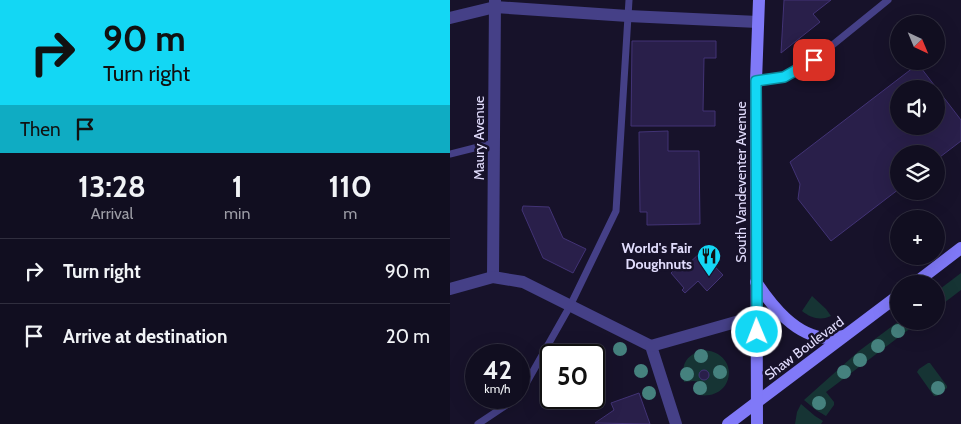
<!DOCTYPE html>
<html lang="en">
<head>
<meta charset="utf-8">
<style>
	:root { --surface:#110e20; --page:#1e1c2d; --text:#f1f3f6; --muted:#9c9ca5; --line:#302e3e }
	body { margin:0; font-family:Cabin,sans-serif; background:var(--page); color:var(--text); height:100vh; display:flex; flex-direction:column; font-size:19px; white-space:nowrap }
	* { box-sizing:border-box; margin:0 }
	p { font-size:16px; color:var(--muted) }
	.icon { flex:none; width:28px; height:28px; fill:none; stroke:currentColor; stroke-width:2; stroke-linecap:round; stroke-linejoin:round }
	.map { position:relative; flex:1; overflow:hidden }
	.panel { display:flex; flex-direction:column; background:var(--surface); width:450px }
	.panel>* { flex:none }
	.banner { background:#13d7f4; color:#111; overflow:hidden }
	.needle { width:32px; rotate:136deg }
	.buttons { position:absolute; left:440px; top:15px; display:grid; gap:10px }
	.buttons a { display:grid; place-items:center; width:55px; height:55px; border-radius:50%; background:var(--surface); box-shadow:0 5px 20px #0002,0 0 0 1px var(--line); font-size:25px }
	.speed { position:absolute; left:15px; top:344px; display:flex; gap:10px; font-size:25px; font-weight:700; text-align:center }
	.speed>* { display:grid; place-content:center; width:65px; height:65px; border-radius:50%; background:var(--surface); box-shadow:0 5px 20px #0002,0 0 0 1px var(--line); line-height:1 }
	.speed small { font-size:12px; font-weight:400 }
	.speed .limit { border:2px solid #111; border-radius:8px; background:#fff; color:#111 }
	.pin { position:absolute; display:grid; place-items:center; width:42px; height:42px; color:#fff; margin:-21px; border-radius:10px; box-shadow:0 2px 8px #0006 }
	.me { position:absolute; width:55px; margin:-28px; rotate:359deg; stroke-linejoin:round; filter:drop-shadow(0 0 4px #0008) }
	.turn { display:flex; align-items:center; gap:18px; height:105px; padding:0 20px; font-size:22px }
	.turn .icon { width:65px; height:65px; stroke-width:2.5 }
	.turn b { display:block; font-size:35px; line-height:42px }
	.then { display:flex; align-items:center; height:48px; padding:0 20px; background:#0003; gap:10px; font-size:19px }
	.eta { display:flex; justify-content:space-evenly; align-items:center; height:85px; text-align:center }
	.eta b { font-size:30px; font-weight:700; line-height:35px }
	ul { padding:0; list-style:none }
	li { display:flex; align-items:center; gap:15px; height:65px; padding:0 20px; border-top:1px solid var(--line) }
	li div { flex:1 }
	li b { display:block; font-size:19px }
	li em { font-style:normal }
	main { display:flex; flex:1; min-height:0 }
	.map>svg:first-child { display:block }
	.green { fill:#163434 }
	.building { fill:#291f4a; stroke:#423375; fill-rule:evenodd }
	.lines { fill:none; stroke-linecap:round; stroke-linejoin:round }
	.lane { stroke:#454087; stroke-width:7 }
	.street { stroke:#454087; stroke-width:12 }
	.secondary { stroke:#8079f8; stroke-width:12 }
	.tree { fill:#45817e }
	.route-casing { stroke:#0c8c9f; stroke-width:12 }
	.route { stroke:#13d7f4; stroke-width:9 }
	.labels { text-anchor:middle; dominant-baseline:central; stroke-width:5; stroke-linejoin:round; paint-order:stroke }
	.street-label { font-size:14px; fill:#e2ddfd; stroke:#17122a }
	.poi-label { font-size:14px; font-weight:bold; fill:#e2ddfd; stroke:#17122a; text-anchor:end }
</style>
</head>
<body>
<main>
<section class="panel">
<div class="banner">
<div class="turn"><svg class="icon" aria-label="right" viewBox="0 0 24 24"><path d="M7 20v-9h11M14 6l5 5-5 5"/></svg><div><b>90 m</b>Turn right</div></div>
<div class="then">Then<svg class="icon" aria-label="arrive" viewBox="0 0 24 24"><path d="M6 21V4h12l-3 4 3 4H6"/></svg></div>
</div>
<div class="eta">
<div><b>13:28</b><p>Arrival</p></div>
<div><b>1</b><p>min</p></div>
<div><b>110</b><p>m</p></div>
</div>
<ul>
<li><svg class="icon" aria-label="right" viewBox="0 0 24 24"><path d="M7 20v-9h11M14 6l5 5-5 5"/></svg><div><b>Turn right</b></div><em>90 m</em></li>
<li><svg class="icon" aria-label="arrive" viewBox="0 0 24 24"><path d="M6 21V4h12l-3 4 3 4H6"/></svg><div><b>Arrive at destination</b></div><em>20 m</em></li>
</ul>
</section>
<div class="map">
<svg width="511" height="424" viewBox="0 0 511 424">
	<rect width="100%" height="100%" fill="#17122a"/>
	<g class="green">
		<path d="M511,273V290L486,309V292Z"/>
		<path d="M362,296L376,309L381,316C370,321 361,318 352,311Z"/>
		<path d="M449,321H470L376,392L384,402V405L376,416L366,410L354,400L409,351Z"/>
		<path d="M252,350C291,351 286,401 248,395L253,387L251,382L243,381L234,382C231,365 235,356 252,350Z"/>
		<path d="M478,363H480L497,386V388L487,396H484L467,372L469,369Z"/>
		<path d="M351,404L365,416L373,421L371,424H345L347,412Z"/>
	</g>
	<g class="building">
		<path d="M334,0H381L363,14L370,22L331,53Z"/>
		<path d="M182,41H266V58H254L253,111H265V126H181Z"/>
		<path d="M468,64L511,120V141L486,160V154H449V189L381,241L348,199L350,184L340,162ZM449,89H486V126H449Z"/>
		<path d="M218,131V151H249L250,224L197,225V212H190L189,132Z"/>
		<path d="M73,206L99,207L113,238L136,249L123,273L93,258L72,210Z"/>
		<path d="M251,252L273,275L257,291L248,281L235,293L232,290L234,288L221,273L229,265L234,270L236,269L235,267Z"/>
		<circle cx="254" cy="375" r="5"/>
		<path d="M189,393L200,424L145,423L164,410L161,403Z"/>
	</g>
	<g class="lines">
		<g class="lane">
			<path d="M306,81L334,77L364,60L438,0"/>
			<path d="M0,154L44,143"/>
			<path d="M69,396L120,306L166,211L179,0"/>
			<path d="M28,424L67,398"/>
		</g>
		<g class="street">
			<path d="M0,18L45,7L178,16L308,22"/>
			<path d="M43,277L45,0"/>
			<path d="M0,289L43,277L73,282L201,346L226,424"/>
			<path d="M201,346L307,316"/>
		</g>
		<g class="secondary">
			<path d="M306,282C322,306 346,337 378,338C383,338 388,337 394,336"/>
			<path d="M464,284L511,248"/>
			<path d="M278,424L449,295"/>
			<path d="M307,424L306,81L309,0"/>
		</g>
	</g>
	<g class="tree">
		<circle cx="448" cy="331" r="7"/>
		<circle cx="428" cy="346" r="7"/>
		<circle cx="170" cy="349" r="7"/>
		<circle cx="251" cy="356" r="7"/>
		<circle cx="410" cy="360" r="7"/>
		<circle cx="191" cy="371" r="7"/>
		<circle cx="270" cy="372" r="7"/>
		<circle cx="394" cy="372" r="7"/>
		<circle cx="237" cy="374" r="7"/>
		<circle cx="250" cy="388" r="7"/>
		<circle cx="488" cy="388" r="7"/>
		<circle cx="199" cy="393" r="7"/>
		<circle cx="369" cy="403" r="7"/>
	</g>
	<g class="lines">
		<g class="route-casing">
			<path id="route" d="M307,332L306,81L334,77L364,60"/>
		</g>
		<use href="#route" class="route"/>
	</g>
	<defs>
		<g id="restaurant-pin" transform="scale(1.25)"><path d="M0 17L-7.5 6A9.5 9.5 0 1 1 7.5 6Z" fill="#13d7f4" stroke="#17122a"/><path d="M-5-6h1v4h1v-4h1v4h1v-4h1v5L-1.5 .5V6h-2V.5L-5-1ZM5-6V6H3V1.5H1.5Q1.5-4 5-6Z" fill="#111"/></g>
	</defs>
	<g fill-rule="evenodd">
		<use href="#restaurant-pin" x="259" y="256"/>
	</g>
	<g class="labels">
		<g class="street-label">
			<text transform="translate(29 138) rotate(-90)">Maury Avenue</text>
			<text transform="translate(291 182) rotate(-90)">South Vandeventer Avenue</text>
			<text transform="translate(354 348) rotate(-37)">Shaw Boulevard</text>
		</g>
		<g class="poi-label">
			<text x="242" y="248">World's Fair<tspan x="242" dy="16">Doughnuts</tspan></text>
		</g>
	</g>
</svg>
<div class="buttons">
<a><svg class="needle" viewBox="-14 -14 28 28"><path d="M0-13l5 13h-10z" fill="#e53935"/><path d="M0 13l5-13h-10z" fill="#9c9ca5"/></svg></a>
<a><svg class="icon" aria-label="sound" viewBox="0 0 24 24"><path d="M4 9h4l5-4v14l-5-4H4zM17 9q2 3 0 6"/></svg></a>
<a><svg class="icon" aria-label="layers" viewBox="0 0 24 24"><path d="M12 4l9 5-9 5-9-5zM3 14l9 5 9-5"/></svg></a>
<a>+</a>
<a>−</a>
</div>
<div class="speed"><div>42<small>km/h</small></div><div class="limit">50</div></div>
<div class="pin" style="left:364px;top:60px;background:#d93025"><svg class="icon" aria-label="arrive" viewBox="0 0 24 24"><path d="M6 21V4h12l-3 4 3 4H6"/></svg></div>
<svg class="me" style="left:307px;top:332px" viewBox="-20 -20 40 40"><circle r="17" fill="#13d7f4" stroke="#fff" stroke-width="3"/><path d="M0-11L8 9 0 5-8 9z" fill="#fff"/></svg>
</div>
</main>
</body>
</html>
